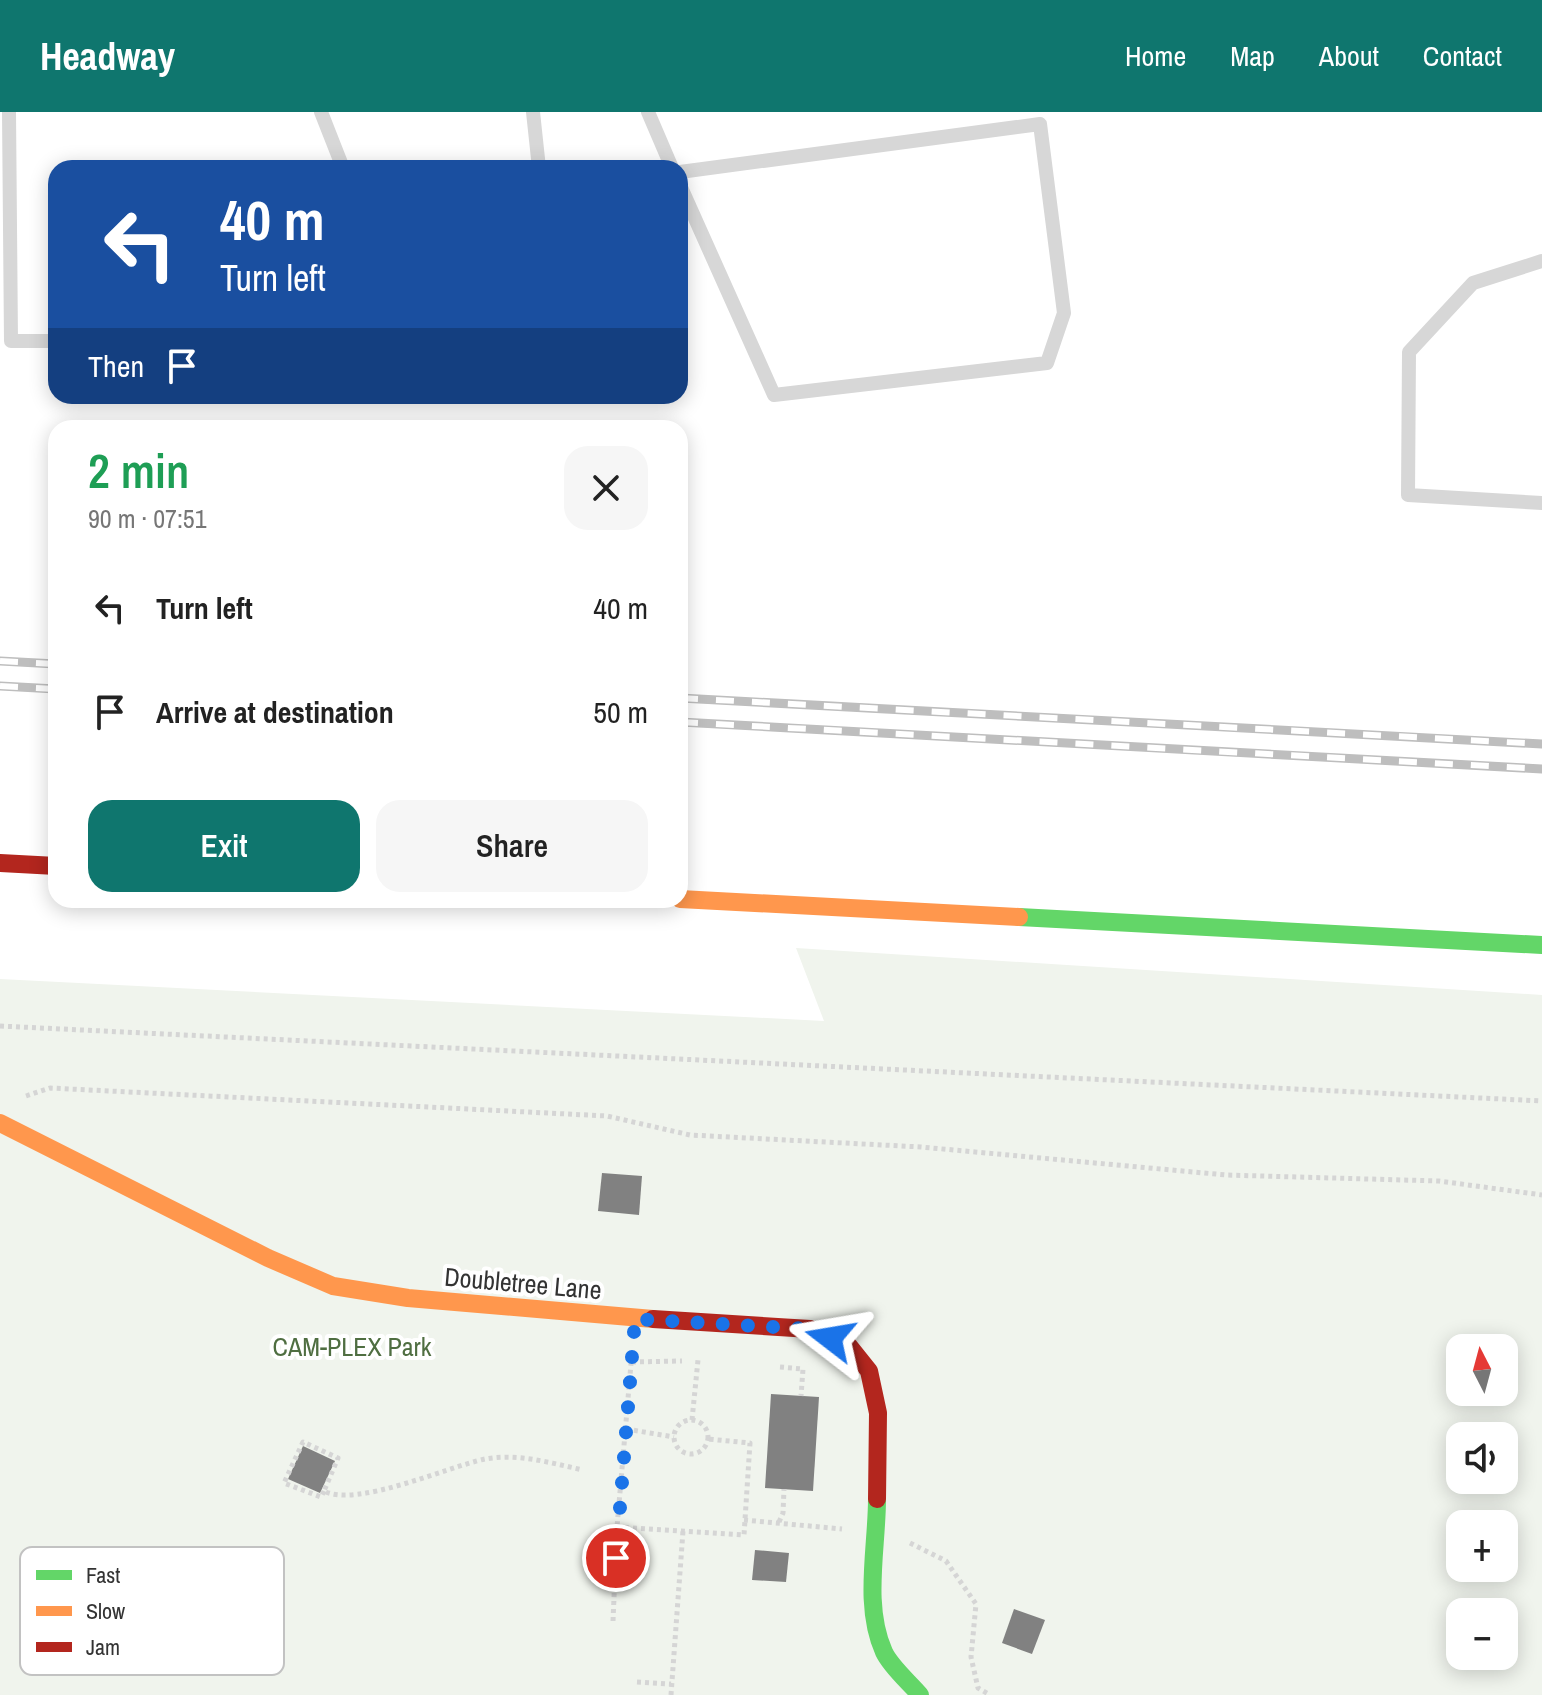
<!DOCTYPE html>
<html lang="en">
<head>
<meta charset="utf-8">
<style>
	:root { --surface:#fff; --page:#f6f6f6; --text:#222; --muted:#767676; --accent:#0f766e }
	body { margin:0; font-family:"Archivo Narrow",sans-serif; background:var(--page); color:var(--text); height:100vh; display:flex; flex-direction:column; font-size:30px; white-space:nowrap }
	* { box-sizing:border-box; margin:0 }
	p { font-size:26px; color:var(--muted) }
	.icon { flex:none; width:44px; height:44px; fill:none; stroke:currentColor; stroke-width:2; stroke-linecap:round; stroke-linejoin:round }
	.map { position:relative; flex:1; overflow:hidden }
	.side { position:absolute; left:48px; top:308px; width:640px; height:488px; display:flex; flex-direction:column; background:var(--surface); border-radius:24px; box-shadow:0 4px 20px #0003 }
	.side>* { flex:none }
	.guide { position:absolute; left:48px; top:48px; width:640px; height:244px; border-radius:24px; box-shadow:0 4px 20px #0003; background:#1a4fa0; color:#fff; overflow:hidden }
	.needle { width:52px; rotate:354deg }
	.fabs { position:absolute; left:1446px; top:1222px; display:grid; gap:16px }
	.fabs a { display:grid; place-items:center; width:72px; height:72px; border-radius:16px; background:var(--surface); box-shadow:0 4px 20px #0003; font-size:40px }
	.pin { position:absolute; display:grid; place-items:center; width:68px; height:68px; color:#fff; margin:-34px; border:4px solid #fff; border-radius:50%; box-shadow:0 2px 8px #0007 }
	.me { position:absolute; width:88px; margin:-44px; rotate:284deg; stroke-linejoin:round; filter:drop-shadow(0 0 6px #0008) }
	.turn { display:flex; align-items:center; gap:28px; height:168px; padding:0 40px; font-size:36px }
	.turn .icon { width:104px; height:104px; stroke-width:2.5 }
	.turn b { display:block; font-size:56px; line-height:68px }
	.then { display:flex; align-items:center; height:76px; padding:0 40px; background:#0003; gap:16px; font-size:30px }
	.round { display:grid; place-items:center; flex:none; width:84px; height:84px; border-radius:24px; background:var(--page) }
	.summary { display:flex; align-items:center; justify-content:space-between; height:136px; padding:0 40px }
	h1 { font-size:48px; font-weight:600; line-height:60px; color:#1e9e55 }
	.primary-button { display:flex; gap:16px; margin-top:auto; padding:16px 40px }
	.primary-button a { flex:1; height:92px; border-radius:24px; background:var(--accent); color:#fff; font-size:32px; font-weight:600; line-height:92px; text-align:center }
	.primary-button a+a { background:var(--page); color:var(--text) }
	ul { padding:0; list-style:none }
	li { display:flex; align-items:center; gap:24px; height:104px; padding:0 40px }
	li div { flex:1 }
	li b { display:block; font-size:30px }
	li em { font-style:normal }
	header { display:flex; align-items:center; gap:48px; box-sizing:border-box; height:112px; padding:0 40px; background:var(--accent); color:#fff }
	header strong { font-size:38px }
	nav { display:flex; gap:44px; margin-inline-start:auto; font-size:28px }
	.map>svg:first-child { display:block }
	.green { fill:#f0f4ed; fill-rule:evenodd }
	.building { fill:#818181 }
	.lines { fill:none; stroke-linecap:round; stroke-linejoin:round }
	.path { stroke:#d5d5d5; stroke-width:5; stroke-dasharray:4 4; stroke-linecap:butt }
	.lane { stroke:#d7d7d7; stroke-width:14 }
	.fast { stroke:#63d668; stroke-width:18 }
	.slow { stroke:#ff974d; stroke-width:18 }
	.jam { stroke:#b3261e; stroke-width:18 }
	.rail-casing { stroke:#bebebe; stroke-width:9 }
	.rail { stroke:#fff; stroke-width:6; stroke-dasharray:18; stroke-linecap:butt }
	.route { stroke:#1a73e8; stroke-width:14; stroke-dasharray:0 25.2 }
	.labels { text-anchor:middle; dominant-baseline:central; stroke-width:8; stroke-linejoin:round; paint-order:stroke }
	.street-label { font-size:26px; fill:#333; stroke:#fff }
	.park-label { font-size:26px; fill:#4f6e41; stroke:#fff }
	.key { fill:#fff; stroke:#c2c2c2; stroke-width:2 }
	.key-label { font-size:22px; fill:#333 }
</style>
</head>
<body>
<header>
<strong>Headway</strong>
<nav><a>Home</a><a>Map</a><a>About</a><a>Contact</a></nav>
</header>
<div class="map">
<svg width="1542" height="1583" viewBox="0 0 1542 1583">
	<rect width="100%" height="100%" fill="#fff"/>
	<path class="green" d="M796,836L1542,883V1583H0V867L824,909ZM1460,1236H1504V1280H1460ZM1460,1324H1504V1368H1460ZM1460,1412H1504V1456H1460ZM1460,1500H1504V1544H1460Z"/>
	<g class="building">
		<path d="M602,1061L642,1064L639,1103L598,1099Z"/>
		<path d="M771,1282L819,1285L813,1379L765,1376Z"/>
		<path d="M303,1334L335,1349L320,1381L288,1367Z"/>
		<path d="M755,1438L789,1441L786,1470L752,1468Z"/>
		<path d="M1014,1497L1045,1508L1032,1542L1002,1531Z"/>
	</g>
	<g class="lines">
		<g class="path">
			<path d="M0,914L1542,989"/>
			<path d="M26,984L50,976L607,1004L690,1023L921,1035L1226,1063L1439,1069L1542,1083"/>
			<path d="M632,1250L682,1249"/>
			<path d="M780,1255L803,1257L801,1284"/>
			<circle cx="691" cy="1325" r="17"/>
			<path d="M692,1308L698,1248"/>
			<path d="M626,1317L674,1325"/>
			<path d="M324,1379L321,1385L284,1371L303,1330L338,1346L324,1379C356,1396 447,1355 485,1347C518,1341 551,1351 583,1358"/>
			<path d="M744,1408L842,1417"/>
			<path d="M779,1410L783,1401L784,1377"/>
			<path d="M617,1415L744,1423L750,1331L708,1327"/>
			<path d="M910,1431L946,1449L976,1492L971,1545L978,1576L990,1583"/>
			<path d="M613,1509L617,1415L632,1240"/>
			<path d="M637,1570L671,1572"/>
			<path d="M671,1583L683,1419"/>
		</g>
		<g class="lane">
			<path d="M9,0L11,229H56"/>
			<path d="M321,0L343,56"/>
			<path d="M533,0L539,56"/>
			<path d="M648,0L672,56"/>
			<path d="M680,60L1040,12L1064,201L1047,251L774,283L680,73"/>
			<path d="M1542,149L1473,171L1409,240L1408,383L1542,391"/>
		</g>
		<g class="fast">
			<path d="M1019,805L1542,833"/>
			<path d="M877,1387C877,1436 863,1494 884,1540C891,1555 909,1570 920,1583"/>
		</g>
		<g class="slow">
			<path d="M680,787L1019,805"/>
			<path d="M0,1011L268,1146L333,1174L408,1186L653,1207"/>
		</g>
		<g class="jam">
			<path d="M0,751L56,754"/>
			<path d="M653,1207L810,1217L849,1234L869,1259L878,1301L877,1387"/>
		</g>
		<g class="rail-casing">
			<g id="rail">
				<path d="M0,549L56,552"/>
				<path d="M0,574L56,577"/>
				<path d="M680,586L1542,632"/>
				<path d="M680,610L1542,657"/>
			</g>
		</g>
		<use href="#rail" class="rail"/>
	</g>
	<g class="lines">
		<path class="route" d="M616,1446L635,1207L810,1217L830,1226"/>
	</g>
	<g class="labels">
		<g class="street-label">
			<text transform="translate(523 1171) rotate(5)">Doubletree Lane</text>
		</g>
		<g class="park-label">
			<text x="352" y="1234">CAM-PLEX Park</text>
		</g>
	</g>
	<rect x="20" y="1435" width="264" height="128" rx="12" class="key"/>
	<rect x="36" y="1458" width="36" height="10" fill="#63d668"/>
	<rect x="36" y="1494" width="36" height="10" fill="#ff974d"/>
	<rect x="36" y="1530" width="36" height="10" fill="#b3261e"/>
	<g class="key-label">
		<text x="86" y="1471">Fast</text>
		<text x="86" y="1507">Slow</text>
		<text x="86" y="1543">Jam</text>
	</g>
</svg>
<div class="fabs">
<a><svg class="needle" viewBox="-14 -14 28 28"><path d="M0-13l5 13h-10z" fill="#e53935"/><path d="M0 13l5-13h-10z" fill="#767676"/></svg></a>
<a><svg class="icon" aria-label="sound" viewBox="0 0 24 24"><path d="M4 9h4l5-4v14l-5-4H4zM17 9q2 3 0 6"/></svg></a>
<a>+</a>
<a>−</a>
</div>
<div class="pin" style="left:616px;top:1446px;background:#d93025"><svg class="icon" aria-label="arrive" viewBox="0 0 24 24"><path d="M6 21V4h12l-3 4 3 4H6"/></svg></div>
<svg class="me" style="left:830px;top:1226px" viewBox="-20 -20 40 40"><path d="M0-17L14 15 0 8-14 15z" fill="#1a73e8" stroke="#fff" stroke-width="4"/></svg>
<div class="guide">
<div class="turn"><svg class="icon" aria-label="left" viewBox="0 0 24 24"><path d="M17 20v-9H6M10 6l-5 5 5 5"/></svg><div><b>40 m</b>Turn left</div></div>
<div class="then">Then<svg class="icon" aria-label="arrive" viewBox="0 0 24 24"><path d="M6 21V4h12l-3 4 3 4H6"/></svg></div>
</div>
<section class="side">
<div class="summary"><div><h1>2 min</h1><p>90 m · 07:51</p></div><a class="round"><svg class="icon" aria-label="close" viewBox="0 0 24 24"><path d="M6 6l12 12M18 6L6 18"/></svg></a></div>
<ul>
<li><svg class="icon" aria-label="left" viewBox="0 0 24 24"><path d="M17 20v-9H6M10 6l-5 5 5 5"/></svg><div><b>Turn left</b></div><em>40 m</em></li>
<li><svg class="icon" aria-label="arrive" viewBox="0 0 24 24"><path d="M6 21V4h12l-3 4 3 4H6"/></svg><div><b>Arrive at destination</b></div><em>50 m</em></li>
</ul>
<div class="primary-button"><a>Exit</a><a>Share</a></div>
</section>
</div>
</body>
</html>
